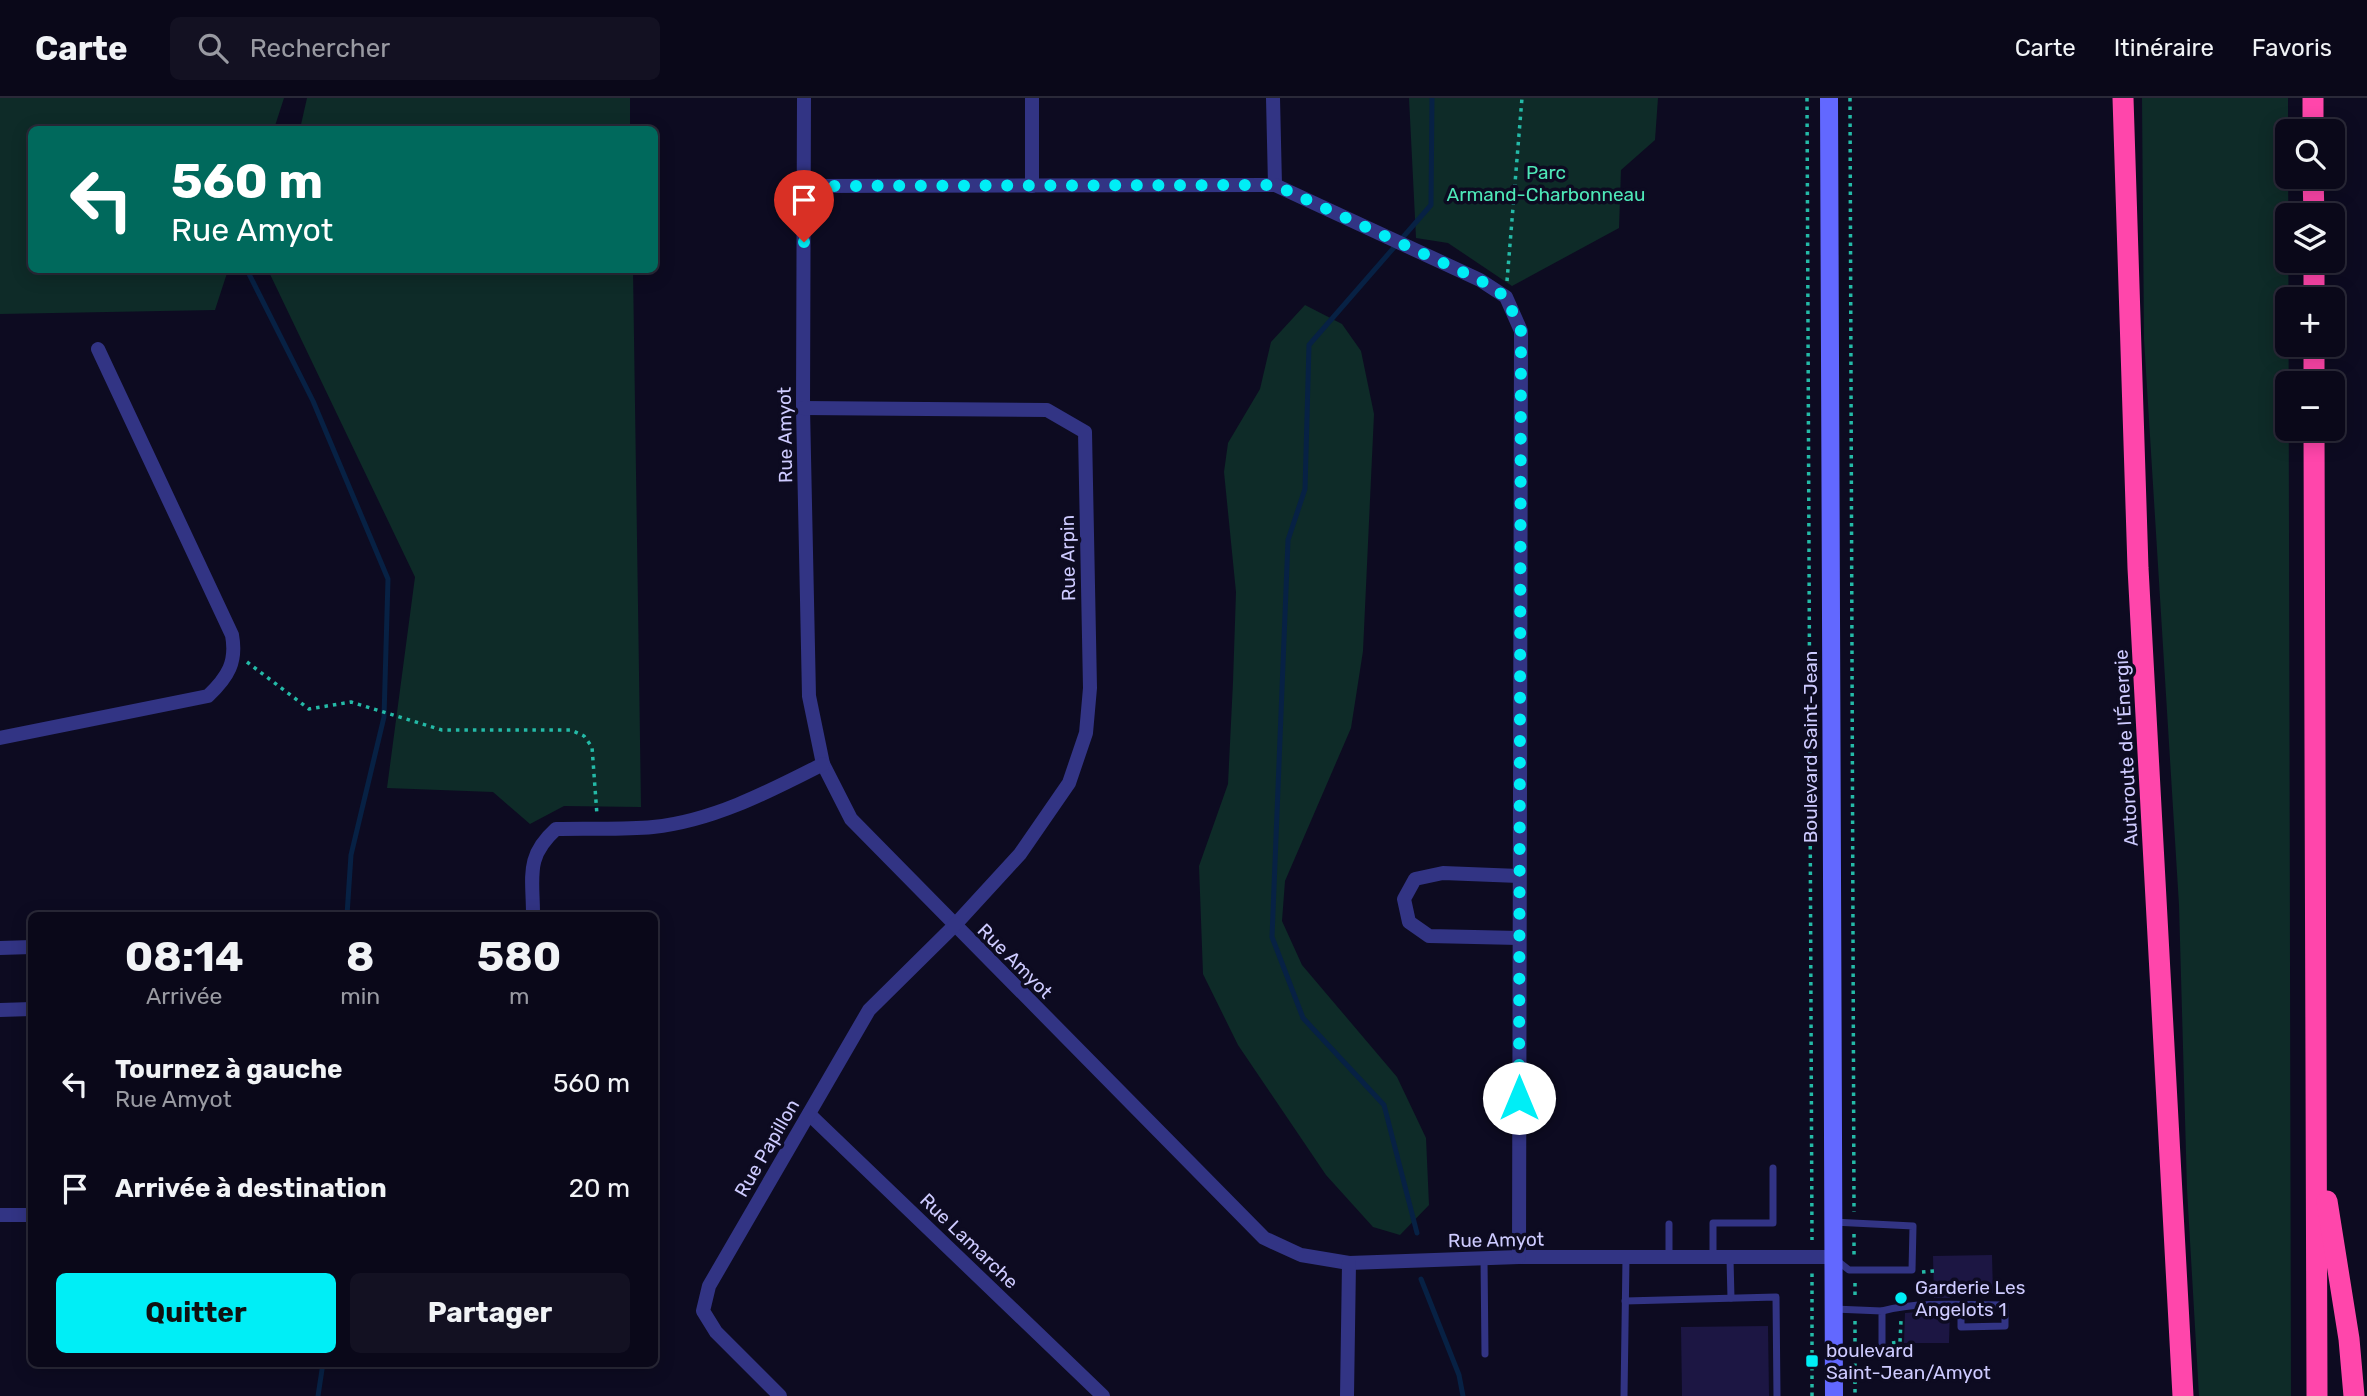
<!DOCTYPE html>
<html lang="fr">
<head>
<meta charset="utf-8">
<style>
	:root { --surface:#0a0819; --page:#131122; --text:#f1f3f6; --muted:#999aa2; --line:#2a2938; --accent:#00eef6 }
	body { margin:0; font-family:Rubik,sans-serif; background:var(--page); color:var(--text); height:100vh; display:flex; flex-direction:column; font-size:26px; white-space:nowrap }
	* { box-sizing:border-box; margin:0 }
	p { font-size:23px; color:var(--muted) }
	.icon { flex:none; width:38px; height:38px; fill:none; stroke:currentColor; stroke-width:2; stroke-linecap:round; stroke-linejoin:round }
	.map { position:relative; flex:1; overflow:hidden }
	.drawer { position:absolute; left:28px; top:814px; width:630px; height:455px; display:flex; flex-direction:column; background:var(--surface); border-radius:10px; box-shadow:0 4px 18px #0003,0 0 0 2px var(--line) }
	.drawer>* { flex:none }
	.banner { position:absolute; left:28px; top:28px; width:630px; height:147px; border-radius:10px; box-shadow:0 4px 18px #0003,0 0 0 2px var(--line); background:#00695c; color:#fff; overflow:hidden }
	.controls { position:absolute; left:2275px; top:21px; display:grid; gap:14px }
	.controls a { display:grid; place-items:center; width:70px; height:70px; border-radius:10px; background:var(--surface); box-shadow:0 4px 18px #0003,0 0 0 2px var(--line); font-size:35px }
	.pin { position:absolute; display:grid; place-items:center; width:60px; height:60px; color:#fff; margin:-72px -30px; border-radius:50% 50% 50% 0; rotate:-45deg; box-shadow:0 0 7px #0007 }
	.pin .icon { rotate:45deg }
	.me { position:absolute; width:77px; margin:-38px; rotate:0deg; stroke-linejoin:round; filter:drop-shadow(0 0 5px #0008) }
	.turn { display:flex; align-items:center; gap:24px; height:147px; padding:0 28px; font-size:32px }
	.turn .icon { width:91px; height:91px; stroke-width:2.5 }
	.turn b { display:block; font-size:49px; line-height:60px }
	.eta { display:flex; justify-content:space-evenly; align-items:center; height:119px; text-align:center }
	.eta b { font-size:42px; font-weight:700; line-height:49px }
	.button { display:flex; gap:14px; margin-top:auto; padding:14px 28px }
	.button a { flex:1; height:80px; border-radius:10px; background:var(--accent); color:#111; font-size:28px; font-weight:700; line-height:80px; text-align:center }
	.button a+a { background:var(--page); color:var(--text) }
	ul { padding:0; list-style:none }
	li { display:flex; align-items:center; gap:21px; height:105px; padding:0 28px }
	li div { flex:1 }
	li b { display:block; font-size:26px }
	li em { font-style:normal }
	header { display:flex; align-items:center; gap:42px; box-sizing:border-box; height:98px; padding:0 35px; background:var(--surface); border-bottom:2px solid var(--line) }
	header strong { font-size:33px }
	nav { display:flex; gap:38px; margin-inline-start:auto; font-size:24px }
	.search { width:490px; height:63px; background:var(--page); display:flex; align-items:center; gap:18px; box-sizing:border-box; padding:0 24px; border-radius:10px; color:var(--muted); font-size:26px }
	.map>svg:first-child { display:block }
	.green { fill:#0e2b28 }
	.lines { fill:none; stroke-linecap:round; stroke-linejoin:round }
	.stream { stroke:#072144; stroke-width:5 }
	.building { fill:#1c1643 }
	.path { stroke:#24baa7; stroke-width:3.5; stroke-dasharray:3.5 5; stroke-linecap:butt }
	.lane { stroke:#323484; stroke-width:7 }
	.street { stroke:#323484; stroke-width:14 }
	.secondary { stroke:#6268ff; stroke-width:18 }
	.highway { stroke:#ff46ab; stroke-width:21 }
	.route { stroke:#00eef6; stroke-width:12; stroke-dasharray:0 21.6 }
	.poi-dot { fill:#00eef6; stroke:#0d0b21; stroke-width:2.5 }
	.labels { text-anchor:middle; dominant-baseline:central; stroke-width:7; stroke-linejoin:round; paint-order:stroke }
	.park-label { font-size:19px; fill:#4ee8b8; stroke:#0d0b21 }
	.street-label { font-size:19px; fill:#cecbff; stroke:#0d0b21 }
	.poi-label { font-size:19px; fill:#cecbff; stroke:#0d0b21; text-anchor:start }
</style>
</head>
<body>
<header>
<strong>Carte</strong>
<div class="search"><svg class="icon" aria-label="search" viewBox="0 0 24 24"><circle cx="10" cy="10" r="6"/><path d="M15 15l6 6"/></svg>Rechercher</div>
<nav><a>Carte</a><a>Itinéraire</a><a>Favoris</a></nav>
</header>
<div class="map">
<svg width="2367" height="1298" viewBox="0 0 2367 1298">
	<rect width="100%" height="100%" fill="#0d0b21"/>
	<g class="green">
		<path d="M0,0H284L274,31L32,32V172H228L215,212L0,216Z"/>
		<path d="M307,0H630V31H300Z"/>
		<path d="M1409,0H1658L1655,42L1621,72L1619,130L1512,188L1448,145L1416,140Z"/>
		<path d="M2142,0H2288L2291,1298H2199L2187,1091L2179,807L2144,241Z"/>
		<path d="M268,172H633L641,709L564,708L530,726L493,694L387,690L415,479Z"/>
		<path d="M1305,207L1342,226L1361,253L1374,316L1363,553L1351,630L1285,783L1282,823L1302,867L1397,979L1426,1040L1429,1107L1400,1137L1373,1129L1326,1077L1238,947L1203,876L1199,768L1228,686L1233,584L1236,494L1224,374L1228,345L1260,291L1271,244Z"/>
	</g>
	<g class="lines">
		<g class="stream">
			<path d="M247,172L313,303L388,481L384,619L351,757L347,817"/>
			<path d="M1417,1135L1384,1007L1303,920L1272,839L1288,442L1305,391L1309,247L1431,107L1432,0"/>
			<path d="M1421,1181L1459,1277L1463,1298"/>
			<path d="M318,1298L323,1265"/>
		</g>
	</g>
	<g class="building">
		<path d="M1992,1157L1993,1195L1950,1196V1200H1934L1933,1158Z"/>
		<path d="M1950,1212L1949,1245H1904L1905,1215Z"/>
		<path d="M1768,1228L1769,1298H1682L1681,1229Z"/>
	</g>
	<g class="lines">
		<g class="path">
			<path d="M1807,0L1812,1142"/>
			<path d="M1850,0L1854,1114"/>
			<path d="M1507,183L1522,0"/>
			<path d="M247,564L309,611L351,604L442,632H571L584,638L592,649L597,717"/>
			<path d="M1854,1136V1159"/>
			<path d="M1922,1174L1934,1173"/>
			<path d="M1855,1185V1201"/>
			<path d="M1855,1223V1298"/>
			<path d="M1892,1245L1900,1244L1901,1222"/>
			<path d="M1812,1298V1175"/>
		</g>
		<g class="lane">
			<path d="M1833,1124L1913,1128L1912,1172H1849L1835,1161"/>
			<path d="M1484,1160L1485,1256"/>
			<path d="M1669,1160V1126"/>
			<path d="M1713,1161V1125H1773V1070"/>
			<path d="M1730,1161L1731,1200"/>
			<path d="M1625,1203L1776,1199L1777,1298"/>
			<path d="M1834,1211L1882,1213V1245"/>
			<path d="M1882,1213C1921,1203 1965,1207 2005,1207V1228L1961,1229V1207"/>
			<path d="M1624,1298L1626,1160"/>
		</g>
		<g class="street">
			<path d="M804,0L803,310L809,598L823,666L851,721L1264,1140L1301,1157L1349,1165L1519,1159H1833"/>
			<path d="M1273,0L1275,87"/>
			<path d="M805,88L1275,87L1480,182L1506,199L1521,233L1519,1159"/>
			<path d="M1032,88V0"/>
			<path d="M0,640L208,598C228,579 237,564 232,537L98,251"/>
			<path d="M1519,778L1443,775L1415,781L1404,801L1409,824L1429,838L1519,840"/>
			<path d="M533,817C533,778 525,759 556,731C588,730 621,732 653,729C713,723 770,693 823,666"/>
			<path d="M0,850L32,849"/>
			<path d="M0,912L32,911"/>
			<path d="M809,1016L1103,1298"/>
			<path d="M0,1117H32"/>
			<path d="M780,1298L716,1234L703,1213L709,1188L869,912L953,829L1020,756L1069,685L1086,635L1090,590L1085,334L1047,312L803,310"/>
			<path d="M1347,1298L1349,1165"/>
		</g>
		<path class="secondary" d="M1829,0L1834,1298"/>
		<g class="highway">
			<path d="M2123,0L2138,470L2183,1298"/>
			<path d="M2313,0V33"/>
			<path d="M2313,79L2314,117"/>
			<path d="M2314,163V201"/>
			<path d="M2314,247V285"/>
			<path d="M2314,331L2317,1298"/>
			<path d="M2327,1103L2349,1241L2354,1298"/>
		</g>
	</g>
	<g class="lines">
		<path class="route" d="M804,144V88L1275,87L1480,182L1506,199L1521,233L1519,1000"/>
	</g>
	<g class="poi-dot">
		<circle cx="1901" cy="1200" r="7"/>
		<rect x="1805" y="1256" width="14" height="14" rx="3.5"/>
	</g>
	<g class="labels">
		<g class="park-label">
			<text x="1546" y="74">Parc<tspan x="1546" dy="22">Armand-Charbonneau</tspan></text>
		</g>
		<g class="street-label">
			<text transform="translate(785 337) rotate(-91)">Rue Amyot</text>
			<text transform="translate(1068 460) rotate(-91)">Rue Arpin</text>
			<text transform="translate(1810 649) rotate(-90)">Boulevard Saint-Jean</text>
			<text transform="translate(2126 650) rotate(-93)">Autoroute de l'Énergie</text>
			<text transform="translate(1015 863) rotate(45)">Rue Amyot</text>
			<text transform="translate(767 1050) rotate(-60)">Rue Papillon</text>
			<text transform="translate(1496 1142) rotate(-1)">Rue Amyot</text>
			<text transform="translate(969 1143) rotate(44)">Rue Lamarche</text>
		</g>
		<g class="poi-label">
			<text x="1915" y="1189">Garderie Les<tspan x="1915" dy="22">Angelots 1</tspan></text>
			<text x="1826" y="1252">boulevard<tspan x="1826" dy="22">Saint-Jean/Amyot</tspan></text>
		</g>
	</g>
</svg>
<div class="controls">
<a><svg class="icon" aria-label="search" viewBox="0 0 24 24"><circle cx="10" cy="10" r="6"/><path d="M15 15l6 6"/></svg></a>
<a><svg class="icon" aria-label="layers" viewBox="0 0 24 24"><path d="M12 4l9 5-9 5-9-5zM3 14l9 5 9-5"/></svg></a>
<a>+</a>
<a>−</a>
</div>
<div class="pin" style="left:804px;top:144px;background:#d93025"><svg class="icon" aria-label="arrive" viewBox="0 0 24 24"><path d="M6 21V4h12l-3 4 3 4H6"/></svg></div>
<svg class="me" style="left:1519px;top:1000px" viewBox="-20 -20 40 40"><circle r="19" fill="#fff"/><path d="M0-13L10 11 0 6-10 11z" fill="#00eef6"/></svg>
<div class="banner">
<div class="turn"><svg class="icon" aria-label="left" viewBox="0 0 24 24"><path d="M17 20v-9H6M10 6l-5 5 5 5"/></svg><div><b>560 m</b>Rue Amyot</div></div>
</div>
<section class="drawer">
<div class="eta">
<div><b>08:14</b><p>Arrivée</p></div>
<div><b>8</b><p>min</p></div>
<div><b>580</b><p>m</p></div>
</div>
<ul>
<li><svg class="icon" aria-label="left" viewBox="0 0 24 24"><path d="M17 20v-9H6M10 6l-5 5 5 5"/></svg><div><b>Tournez à gauche</b><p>Rue Amyot</p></div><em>560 m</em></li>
<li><svg class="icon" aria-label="arrive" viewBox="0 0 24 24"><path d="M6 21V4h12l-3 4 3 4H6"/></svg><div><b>Arrivée à destination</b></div><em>20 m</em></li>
</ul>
<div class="button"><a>Quitter</a><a>Partager</a></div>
</section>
</div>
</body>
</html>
